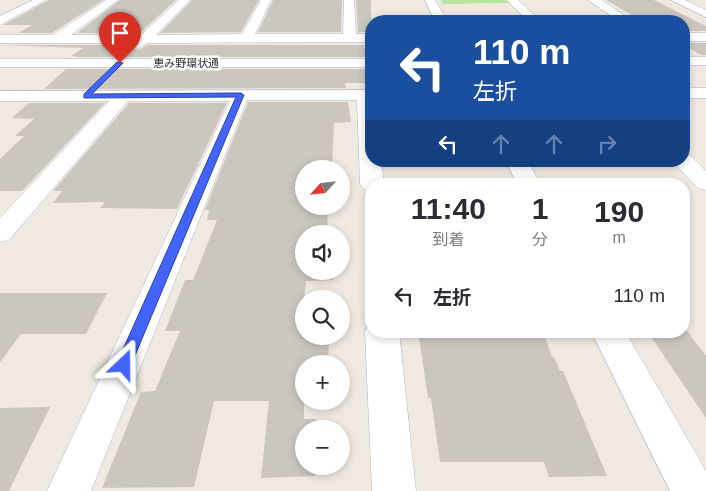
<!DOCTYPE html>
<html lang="ja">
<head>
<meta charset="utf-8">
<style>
	:root { --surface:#fff; --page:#f2f2f3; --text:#2b2b33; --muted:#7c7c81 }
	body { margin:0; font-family:Helvetica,"Noto Sans JP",sans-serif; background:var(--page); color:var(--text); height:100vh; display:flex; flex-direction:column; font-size:19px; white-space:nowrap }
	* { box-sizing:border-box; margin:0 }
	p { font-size:16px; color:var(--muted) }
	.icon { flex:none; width:28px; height:28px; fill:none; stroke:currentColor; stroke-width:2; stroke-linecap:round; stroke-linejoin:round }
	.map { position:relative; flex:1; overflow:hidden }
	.side { position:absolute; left:365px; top:178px; width:325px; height:160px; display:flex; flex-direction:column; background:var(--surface); border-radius:20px; box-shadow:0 2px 8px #0003 }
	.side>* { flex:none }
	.hud { position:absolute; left:365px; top:15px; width:325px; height:152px; border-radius:20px; box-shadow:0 2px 8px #0003; background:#1a4fa0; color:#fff; overflow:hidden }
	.needle { width:32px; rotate:243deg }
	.buttons { position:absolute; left:295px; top:160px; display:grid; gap:10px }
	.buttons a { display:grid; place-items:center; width:55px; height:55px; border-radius:50%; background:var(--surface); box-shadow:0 2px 8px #0003; font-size:25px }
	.pin { position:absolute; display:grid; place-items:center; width:42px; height:42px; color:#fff; margin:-51px -21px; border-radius:50% 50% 50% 0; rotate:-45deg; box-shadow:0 0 5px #0007 }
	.pin .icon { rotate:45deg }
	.me { position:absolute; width:55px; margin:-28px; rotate:23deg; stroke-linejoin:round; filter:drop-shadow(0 0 4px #0008) }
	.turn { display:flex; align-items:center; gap:18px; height:105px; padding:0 25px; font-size:22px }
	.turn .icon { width:65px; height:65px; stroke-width:2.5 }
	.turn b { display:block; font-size:35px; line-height:42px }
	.lanes { display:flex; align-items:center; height:48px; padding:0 25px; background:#0003; justify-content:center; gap:25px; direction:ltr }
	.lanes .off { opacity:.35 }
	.eta { display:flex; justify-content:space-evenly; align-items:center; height:85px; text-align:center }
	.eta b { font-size:30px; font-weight:700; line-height:35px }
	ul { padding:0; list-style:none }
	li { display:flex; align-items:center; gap:15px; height:65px; padding:0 25px }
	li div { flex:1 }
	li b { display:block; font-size:19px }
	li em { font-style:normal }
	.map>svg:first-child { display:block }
	.green { fill:#b6e59e }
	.building { fill:#cbc7bf }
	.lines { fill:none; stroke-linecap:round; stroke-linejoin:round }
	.minor-casing { stroke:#b4b7c1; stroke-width:1 }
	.minor { fill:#fff; fill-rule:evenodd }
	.route { fill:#4264fb; stroke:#2b41a3 }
	.labels { text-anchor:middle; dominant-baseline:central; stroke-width:5; stroke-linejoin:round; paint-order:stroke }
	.far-street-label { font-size:11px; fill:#2e2e2e; stroke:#fff }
</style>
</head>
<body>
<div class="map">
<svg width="706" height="491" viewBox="0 0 706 491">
	<rect width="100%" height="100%" fill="#efe9e1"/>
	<path class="green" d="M441,0H505L509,3L443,4Z"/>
	<g class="building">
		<path d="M49,0H103L52,33H18L32,25H3Z"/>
		<path d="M120,0H176L140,33H77Z"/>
		<path d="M192,0H259L241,32L160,33Z"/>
		<path d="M273,0H342L341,32H258Z"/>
		<path d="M356,0H371V32H358Z"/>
		<path d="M606,0H654L706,26V31H684V21H642Z"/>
		<path d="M684,43H706V55H701L684,45Z"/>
		<path d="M0,45H132L134,49L139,50L148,45H366H364L366,57H79L71,56L83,48Z"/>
		<path d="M66,69H367L369,83H345L346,88L44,89Z"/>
		<path d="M248,102H348L351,122L334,123L332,169H304V206H328L327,234H304V271H333V280L306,281L304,299L303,336H329L328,364H304V419H316V429H304V466H315V476L261,478L269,401H214L194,487L102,488L141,392L155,391L180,331H165L185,280H193L217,220H207L209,210H205Z"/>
		<path d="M29,103H105L22,191H0V159L24,136H15L34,119L12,118Z"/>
		<path d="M129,103H227L177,209L100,208L105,202L53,203L62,191H53Z"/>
		<path d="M0,293H107L86,334H21L0,362Z"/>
		<path d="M418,331H543L552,357H554L560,371H563L607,476L549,477L544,462H440L431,398H428Z"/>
		<path d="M687,331L706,356V418L648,332Z"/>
		<path d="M50,407L9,491H0V408Z"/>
	</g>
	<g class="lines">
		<g class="minor-casing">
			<g id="minor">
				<path d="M33,0H46L0,25V16Z"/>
				<path d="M106,0H118L71,35H141L179,0H190L156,35L242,34L261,0H271L255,34H343L344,0H354L356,34H371V42L148,43L139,48L134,47L133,43H0V35H53Z"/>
				<path d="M425,0H435L447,21H435Z"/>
				<path d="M507,0H518L541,21H528Z"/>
				<path d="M588,0H601L633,21H619Z"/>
				<path d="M671,0H685L706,10V17Z"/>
				<rect x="684" y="33" width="22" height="8"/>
				<rect x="684" y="57" width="22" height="8"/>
				<rect x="0" y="59" width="371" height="8"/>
				<rect x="684" y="88" width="22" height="10"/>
				<path d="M371,90V161H381L384,184H371V191L364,189L360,184L357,100H247L91,491H47L230,101H128L9,240L0,242V218L109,101H0V91Z"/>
				<path d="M684,155L691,156L706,171V190L698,188L672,161H684Z"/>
				<path d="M506,161H528L540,184H517Z"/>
				<path d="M371,322V331H399L416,491H372L365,331Z"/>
				<path d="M591,331H625L706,471V491H670Z"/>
			</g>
		</g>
		<use href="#minor" class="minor"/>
	</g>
	<path class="route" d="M117,62L123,63L92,94L241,93L244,95L131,365L129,369L124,371L119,369L116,365L236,97L84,98V94Z"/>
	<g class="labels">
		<g class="far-street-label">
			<text x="186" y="63">恵み野環状通</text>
		</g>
	</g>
</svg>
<div class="buttons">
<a><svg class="needle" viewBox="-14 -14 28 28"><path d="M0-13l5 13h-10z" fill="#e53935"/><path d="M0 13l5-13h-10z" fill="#7c7c81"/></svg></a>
<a><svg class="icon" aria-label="sound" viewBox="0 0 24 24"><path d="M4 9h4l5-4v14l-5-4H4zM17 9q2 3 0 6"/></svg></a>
<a><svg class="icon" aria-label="search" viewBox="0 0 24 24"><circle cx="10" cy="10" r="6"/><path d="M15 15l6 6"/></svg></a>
<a>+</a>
<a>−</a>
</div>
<div class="pin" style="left:120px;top:63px;background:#d93025"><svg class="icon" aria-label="arrive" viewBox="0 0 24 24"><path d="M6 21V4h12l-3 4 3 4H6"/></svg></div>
<svg class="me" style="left:124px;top:365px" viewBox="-20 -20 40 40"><path d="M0-17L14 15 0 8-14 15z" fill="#4264fb" stroke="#fff" stroke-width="4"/></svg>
<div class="hud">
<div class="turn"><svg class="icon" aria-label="left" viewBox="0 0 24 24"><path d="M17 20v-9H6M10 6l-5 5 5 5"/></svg><div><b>110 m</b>左折</div></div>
<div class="lanes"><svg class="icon" aria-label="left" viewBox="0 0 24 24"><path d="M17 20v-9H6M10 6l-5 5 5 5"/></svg><svg class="icon off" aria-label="ahead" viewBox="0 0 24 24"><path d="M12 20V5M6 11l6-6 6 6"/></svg><svg class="icon off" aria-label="ahead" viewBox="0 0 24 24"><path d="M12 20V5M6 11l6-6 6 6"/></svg><svg class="icon off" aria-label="right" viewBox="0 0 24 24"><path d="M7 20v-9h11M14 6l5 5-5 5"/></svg></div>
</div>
<section class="side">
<div class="eta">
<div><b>11:40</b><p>到着</p></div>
<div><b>1</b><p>分</p></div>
<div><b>190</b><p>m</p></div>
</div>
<ul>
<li><svg class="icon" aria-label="left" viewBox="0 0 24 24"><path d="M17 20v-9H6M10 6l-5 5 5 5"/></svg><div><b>左折</b></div><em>110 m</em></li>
</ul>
</section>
</div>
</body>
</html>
